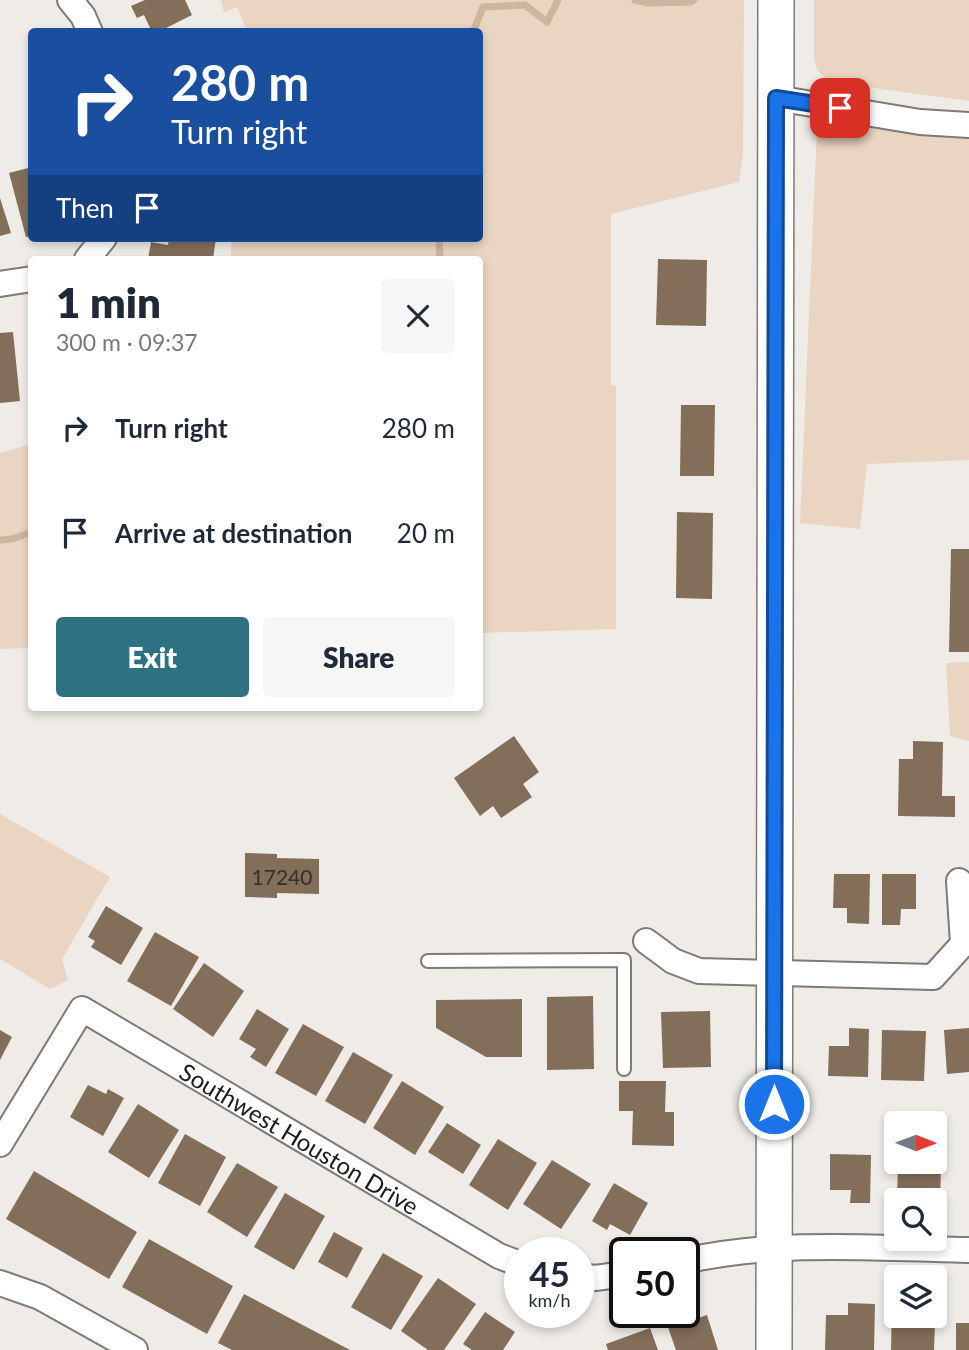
<!DOCTYPE html>
<html lang="en">
<head>
<meta charset="utf-8">
<style>
	:root { --surface:#fff; --page:#f6f6f7; --text:#1f2937; --muted:#747a83; --accent:#2e7182 }
	body { margin:0; font-family:Lato,sans-serif; background:var(--page); color:var(--text); height:100vh; display:flex; flex-direction:column; font-size:26px; white-space:nowrap }
	* { box-sizing:border-box; margin:0 }
	p { font-size:23px; color:var(--muted) }
	.icon { flex:none; width:38px; height:38px; fill:none; stroke:currentColor; stroke-width:2; stroke-linecap:round; stroke-linejoin:round }
	.map { position:relative; flex:1; overflow:hidden }
	.details { position:absolute; left:28px; top:256px; width:455px; height:455px; display:flex; flex-direction:column; background:var(--surface); border-radius:7px; box-shadow:0 4px 10px #0003 }
	.details>* { flex:none }
	.top-card { position:absolute; left:28px; top:28px; width:455px; height:214px; border-radius:7px; box-shadow:0 4px 10px #0003; background:#1a4fa0; color:#fff; overflow:hidden }
	.needle { width:46px; rotate:91deg }
	.controls { position:absolute; left:884px; top:1111px; display:grid; gap:14px }
	.controls a { display:grid; place-items:center; width:63px; height:63px; border-radius:7px; background:var(--surface); box-shadow:0 4px 10px #0003; font-size:35px }
	.speed { position:absolute; left:504px; top:1237px; display:flex; gap:14px; font-size:35px; font-weight:700; text-align:center }
	.speed>* { display:grid; place-content:center; width:91px; height:91px; border-radius:50%; background:var(--surface); box-shadow:0 4px 10px #0003; line-height:1 }
	.speed small { font-size:18px; font-weight:400 }
	.speed .limit { border:4px solid #111; border-radius:10px; background:#fff; color:#111 }
	.pin { position:absolute; display:grid; place-items:center; width:60px; height:60px; color:#fff; margin:-30px; border-radius:14px; box-shadow:0 4px 10px #0006 }
	.me { position:absolute; width:77px; margin:-38px; rotate:0deg; stroke-linejoin:round; filter:drop-shadow(0 0 5px #0008) }
	.turn { display:flex; align-items:center; gap:24px; height:147px; padding:0 28px; font-size:32px }
	.turn .icon { width:91px; height:91px; stroke-width:2.5 }
	.turn b { display:block; font-size:49px; line-height:60px }
	.then { display:flex; align-items:center; height:66px; padding:0 28px; background:#0003; gap:14px; font-size:26px }
	.round { display:grid; place-items:center; flex:none; width:74px; height:74px; border-radius:7px; background:var(--page) }
	.overview { display:flex; align-items:center; justify-content:space-between; height:119px; padding:0 28px }
	h1 { font-size:42px; font-weight:800; line-height:52px }
	.cta { display:flex; gap:14px; margin-top:auto; padding:14px 28px }
	.cta a { flex:1; height:80px; border-radius:7px; background:var(--accent); color:#fff; font-size:28px; font-weight:800; line-height:80px; text-align:center }
	.cta a+a { background:var(--page); color:var(--text) }
	ul { padding:0; list-style:none }
	li { display:flex; align-items:center; gap:21px; height:105px; padding:0 28px }
	li div { flex:1 }
	li b { display:block; font-size:26px }
	li em { font-style:normal }
	.map>svg:first-child { display:block }
	.green { fill:#e9d5c1 }
	.lines { fill:none; stroke-linecap:round; stroke-linejoin:round }
	.stream { stroke:#ccb69e; stroke-width:7 }
	.building { fill:#836e59 }
	.service-casing { stroke:#7d7a77; stroke-width:16 }
	.minor-casing { stroke:#7d7a77; stroke-width:28 }
	.secondary-casing { stroke:#7d7a77; stroke-width:38 }
	.service { stroke:#fff; stroke-width:12 }
	.minor { stroke:#fff; stroke-width:24 }
	.secondary { stroke:#fff; stroke-width:35 }
	.route-casing { stroke:#114b97; stroke-width:18 }
	.route { stroke:#1a73e8; stroke-width:12 }
	.labels { text-anchor:middle; dominant-baseline:central; stroke-width:7; stroke-linejoin:round; paint-order:stroke }
	.number-label { font-size:21px; fill:#36302a }
	.street-label { font-size:24px; fill:#1d1c1b; stroke:#fff }
</style>
</head>
<body>
<div class="map">
<svg width="969" height="1350" viewBox="0 0 969 1350">
	<rect width="100%" height="100%" fill="#efece8"/>
	<g class="green">
		<path d="M221,0H744L743,155L739,182L611,214V385L616,386V629L480,633V259H231V238H480V32L247,31L237,7L224,13Z"/>
		<path d="M814,0H969V101L837,83C824,78 816,73 814,59Z"/>
		<path d="M817,128L969,129V460L867,464L860,529L800,523Z"/>
		<path d="M31,444V648L0,649V453Z"/>
		<path d="M969,662V741L950,736L946,663Z"/>
		<path d="M0,814L110,877L62,959L68,980L50,989L0,959Z"/>
	</g>
	<g class="lines">
		<g class="stream">
			<path d="M635,0L649,3L690,2L694,0"/>
			<path d="M473,32L483,7L525,5L547,22L558,0"/>
			<path d="M439,238L440,259"/>
			<path d="M0,540L12,539L32,532"/>
		</g>
	</g>
	<g class="building">
		<path d="M145,0H185L192,15L158,32H152L144,15L137,18L131,6Z"/>
		<path d="M32,167V236L26,237L9,173Z"/>
		<path d="M0,198L11,233L0,236Z"/>
		<path d="M169,238H216L213,259H148L151,242L168,245Z"/>
		<path d="M658,259L707,260L706,326L656,325Z"/>
		<path d="M13,332L20,401L0,403V333Z"/>
		<path d="M681,405H715L714,476H680Z"/>
		<path d="M677,512L713,513L712,599L676,598Z"/>
		<path d="M951,549H969V652H949Z"/>
		<path d="M514,736L539,772L523,784L532,797L501,818L493,806L480,816L454,778Z"/>
		<path d="M913,741L943,742L942,796H955V817L898,816L899,759H913Z"/>
		<path d="M245,853L277,854V858L319,859V894L277,893V898L245,897Z"/>
		<path d="M834,874H870L869,924L847,923V908H833Z"/>
		<path d="M882,874H916V909H901L900,925H882Z"/>
		<path d="M106,906L143,928L121,965L91,947L95,941L88,937Z"/>
		<path d="M155,932L199,957L171,1006L127,981Z"/>
		<path d="M204,963L244,991L213,1037L173,1009Z"/>
		<path d="M593,996L594,1069L547,1070V997Z"/>
		<path d="M522,999V1057H486L436,1028V1000Z"/>
		<path d="M257,1009L289,1029L266,1067L250,1057L256,1049L239,1039Z"/>
		<path d="M710,1011L711,1067L663,1068L661,1012Z"/>
		<path d="M303,1024L344,1047L316,1096L275,1073Z"/>
		<path d="M849,1028L869,1029L868,1077L828,1076L829,1046H849Z"/>
		<path d="M969,1028V1072L947,1074L944,1030Z"/>
		<path d="M0,1030L12,1037L0,1060Z"/>
		<path d="M882,1030L926,1031L924,1081L881,1080Z"/>
		<path d="M353,1052L393,1075L365,1124L325,1101Z"/>
		<path d="M402,1081L444,1107L415,1155L373,1128Z"/>
		<path d="M619,1081H666L665,1112H674V1146L632,1145L633,1111H619Z"/>
		<path d="M88,1085L106,1094L108,1089L124,1098L103,1136L70,1117Z"/>
		<path d="M138,1104L179,1130L149,1178L108,1152Z"/>
		<path d="M447,1123L481,1145L463,1174L428,1152Z"/>
		<path d="M185,1134L226,1157L200,1206L158,1183Z"/>
		<path d="M498,1139L537,1163L508,1210L469,1185Z"/>
		<path d="M830,1154L871,1155L870,1203H850L851,1190H830Z"/>
		<path d="M552,1160L591,1184L561,1229L523,1204Z"/>
		<path d="M898,1162H919V1167H941L940,1204H934V1200H897Z"/>
		<path d="M237,1163L278,1187L247,1237L207,1212Z"/>
		<path d="M34,1171L137,1232L109,1279L6,1219Z"/>
		<path d="M614,1183L648,1203L630,1235L610,1224L607,1230L592,1221Z"/>
		<path d="M285,1193L325,1216L294,1270L254,1247Z"/>
		<path d="M334,1232L363,1248L347,1278L318,1262Z"/>
		<path d="M149,1239L233,1286L207,1334L122,1287Z"/>
		<path d="M383,1253L423,1276L391,1330L351,1307Z"/>
		<path d="M438,1278L476,1304L444,1350H428L401,1331Z"/>
		<path d="M244,1294L350,1350H232L218,1343Z"/>
		<path d="M848,1303L875,1304L874,1350H825L826,1315H848Z"/>
		<path d="M892,1304H896V1316H919V1322H935L934,1350H891Z"/>
		<path d="M485,1312L515,1332L503,1350H472L463,1344Z"/>
		<path d="M686,1312L689,1321L707,1315L718,1350H676L665,1319Z"/>
		<rect x="956" y="1323" width="13" height="27"/>
		<path d="M650,1328L658,1350H608L606,1344Z"/>
	</g>
	<g class="lines">
		<g class="service-casing">
			<path id="service" d="M428,961L624,960V1069"/>
		</g>
		<g class="minor-casing">
			<g id="minor">
				<path d="M70,0L83,16L90,32"/>
				<path d="M776,98L920,122L969,125"/>
				<path d="M87,259L104,238"/>
				<path d="M0,284L32,279"/>
				<path d="M646,941L673,961L699,971L933,977L963,944L959,881"/>
				<path id="s1" d="M0,1144L82,1009L499,1256L520,1264"/>
				<path d="M684,1261C777,1240 874,1248 969,1250"/>
				<path d="M579,1276L595,1278L625,1274"/>
				<path d="M0,1283L40,1297L135,1350"/>
			</g>
		</g>
		<g class="secondary-casing">
			<path id="secondary" d="M774,1350L776,0"/>
		</g>
		<use href="#service" class="service"/>
		<use href="#minor" class="minor"/>
		<use href="#secondary" class="secondary"/>
	</g>
	<g class="lines">
		<g class="route-casing">
			<path id="route" d="M774,1104L776,98L840,108"/>
		</g>
		<use href="#route" class="route"/>
	</g>
	<g class="labels">
		<g class="number-label">
			<text x="282" y="876">17240</text>
		</g>
		<g class="street-label">
			<text stroke="none"><textPath href="#s1" startOffset="411">Southwest Houston Drive</textPath></text>
		</g>
	</g>
</svg>
<div class="controls">
<a><svg class="needle" viewBox="-14 -14 28 28"><path d="M0-13l5 13h-10z" fill="#e53935"/><path d="M0 13l5-13h-10z" fill="#747a83"/></svg></a>
<a><svg class="icon" aria-label="search" viewBox="0 0 24 24"><circle cx="10" cy="10" r="6"/><path d="M15 15l6 6"/></svg></a>
<a><svg class="icon" aria-label="layers" viewBox="0 0 24 24"><path d="M12 4l9 5-9 5-9-5zM3 14l9 5 9-5"/></svg></a>
</div>
<div class="speed"><div>45<small>km/h</small></div><div class="limit">50</div></div>
<div class="pin" style="left:840px;top:108px;background:#d93025"><svg class="icon" aria-label="arrive" viewBox="0 0 24 24"><path d="M6 21V4h12l-3 4 3 4H6"/></svg></div>
<svg class="me" style="left:774px;top:1104px" viewBox="-20 -20 40 40"><circle r="17" fill="#1a73e8" stroke="#fff" stroke-width="3"/><path d="M0-11L8 9 0 5-8 9z" fill="#fff"/></svg>
<div class="top-card">
<div class="turn"><svg class="icon" aria-label="right" viewBox="0 0 24 24"><path d="M7 20v-9h11M14 6l5 5-5 5"/></svg><div><b>280 m</b>Turn right</div></div>
<div class="then">Then<svg class="icon" aria-label="arrive" viewBox="0 0 24 24"><path d="M6 21V4h12l-3 4 3 4H6"/></svg></div>
</div>
<section class="details">
<div class="overview"><div><h1>1 min</h1><p>300 m · 09:37</p></div><a class="round"><svg class="icon" aria-label="close" viewBox="0 0 24 24"><path d="M6 6l12 12M18 6L6 18"/></svg></a></div>
<ul>
<li><svg class="icon" aria-label="right" viewBox="0 0 24 24"><path d="M7 20v-9h11M14 6l5 5-5 5"/></svg><div><b>Turn right</b></div><em>280 m</em></li>
<li><svg class="icon" aria-label="arrive" viewBox="0 0 24 24"><path d="M6 21V4h12l-3 4 3 4H6"/></svg><div><b>Arrive at destination</b></div><em>20 m</em></li>
</ul>
<div class="cta"><a>Exit</a><a>Share</a></div>
</section>
</div>
</body>
</html>
